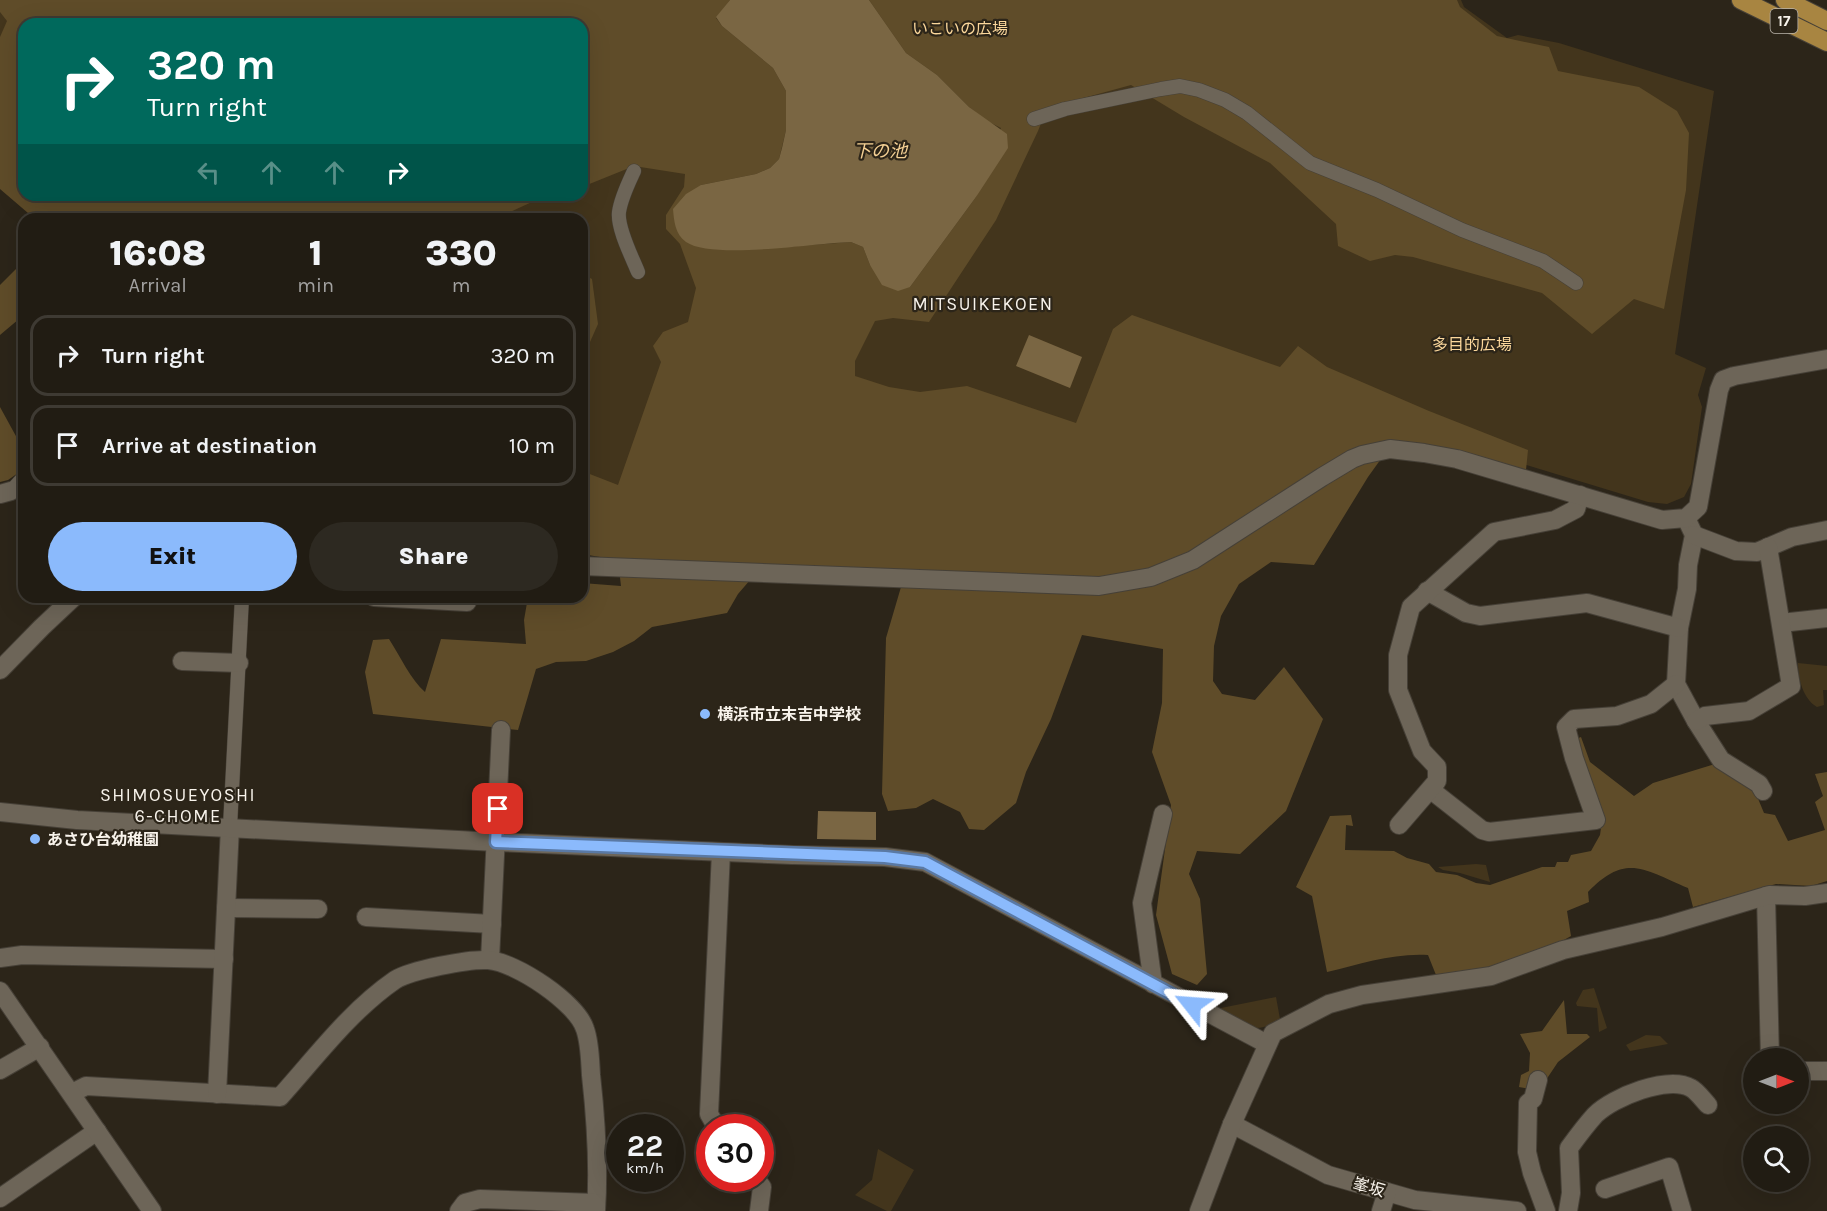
<!DOCTYPE html>
<html lang="en">
<head>
<meta charset="utf-8">
<style>
	:root { --surface:#211c13; --page:#2d2921; --text:#f1f3f6; --muted:#a2a1a0; --line:#3e3a33; --accent:#8bbafc }
	body { margin:0; font-family:Karla,"Noto Sans JP",sans-serif; background:var(--page); color:var(--text); height:100vh; display:flex; flex-direction:column; font-size:22px; white-space:nowrap }
	* { box-sizing:border-box; margin:0 }
	p { font-size:20px; color:var(--muted) }
	.icon { flex:none; width:33px; height:33px; fill:none; stroke:currentColor; stroke-width:2; stroke-linecap:round; stroke-linejoin:round }
	.map { position:relative; flex:1; overflow:hidden }
	.panel { position:absolute; left:18px; top:213px; width:570px; height:390px; display:flex; flex-direction:column; background:var(--surface); border-radius:18px; box-shadow:0 6px 24px #0002,0 0 0 2px var(--line) }
	.panel>* { flex:none }
	.hud { position:absolute; left:18px; top:18px; width:570px; height:183px; border-radius:18px; box-shadow:0 6px 24px #0002,0 0 0 2px var(--line); background:#00695c; color:#fff; overflow:hidden }
	.needle { width:39px; rotate:90deg }
	.controls { position:absolute; left:1743px; top:1048px; display:grid; gap:12px }
	.controls a { display:grid; place-items:center; width:66px; height:66px; border-radius:50%; background:var(--surface); box-shadow:0 6px 24px #0002,0 0 0 2px var(--line); font-size:30px }
	.speed { position:absolute; left:606px; top:1114px; display:flex; gap:12px; font-size:30px; font-weight:700; text-align:center }
	.speed>* { display:grid; place-content:center; width:78px; height:78px; border-radius:50%; background:var(--surface); box-shadow:0 6px 24px #0002,0 0 0 2px var(--line); line-height:1 }
	.speed small { font-size:15px; font-weight:400 }
	.speed .limit { border:9px solid #d22; background:#fff; color:#111 }
	.pin { position:absolute; display:grid; place-items:center; width:51px; height:51px; color:#fff; margin:-26px; border-radius:12px; box-shadow:0 3px 9px #0006 }
	.me { position:absolute; width:66px; margin:-33px; rotate:298deg; stroke-linejoin:round; filter:drop-shadow(0 0 4px #0008) }
	.turn { display:flex; align-items:center; gap:21px; height:126px; padding:0 30px; font-size:27px }
	.turn .icon { width:78px; height:78px; stroke-width:2.5 }
	.turn b { display:block; font-size:42px; line-height:51px }
	.lanes { display:flex; align-items:center; height:57px; padding:0 30px; background:#0003; justify-content:center; gap:30px; direction:ltr }
	.lanes .off { opacity:.35 }
	.eta { display:flex; justify-content:space-evenly; align-items:center; height:102px; text-align:center }
	.eta b { font-size:36px; font-weight:800; line-height:42px }
	.action { display:flex; gap:12px; margin-top:auto; padding:12px 30px }
	.action a { flex:1; height:69px; border-radius:36px; background:var(--accent); color:#111; font-size:24px; font-weight:800; line-height:69px; text-align:center }
	.action a+a { background:var(--page); color:var(--text) }
	ul { padding:0; list-style:none }
	li { display:flex; align-items:center; gap:18px; height:81px; margin:0 12px 9px; padding:0 18px; border:3px solid var(--line); border-radius:18px }
	li div { flex:1 }
	li b { display:block; font-size:22px }
	li em { font-style:normal }
	.map>svg:first-child { display:block }
	.green { fill:#43351c; fill-rule:evenodd }
	.forest { fill:#5f4c29 }
	.water { fill:#7a6643 }
	.lines { fill:none; stroke-linecap:round; stroke-linejoin:round }
	.pedestrian-casing { stroke:#464037; stroke-width:15 }
	.minor-casing { stroke:#464037; stroke-width:20 }
	.tertiary-casing { stroke:#464037; stroke-width:20 }
	.primary-casing { stroke:#464037; stroke-width:20 }
	.pedestrian { stroke:#6d6558; stroke-width:14 }
	.minor { stroke:#6d6558; stroke-width:18 }
	.tertiary { stroke:#6d6558; stroke-width:18 }
	.primary { stroke:#a88541; stroke-width:18 }
	.route-casing { stroke:#5a79a4; stroke-width:15 }
	.route { stroke:#8bbafc; stroke-width:10 }
	.poi-dot { fill:#8bbafc; stroke:#2c2519; stroke-width:2 }
	.labels { text-anchor:middle; dominant-baseline:central; stroke-width:4.5; stroke-linejoin:round; paint-order:stroke }
	.shield { fill:#2c2519; stroke:#bbb5ac; stroke-width:1.5 }
	.shield-label { font-size:15px; font-weight:bold; fill:#f8f3eb }
	.park-label { font-size:16px; fill:#fbd79b; stroke:#2c2519 }
	.poi-label { font-size:16px; font-weight:bold; fill:#f8f3eb; stroke:#2c2519; text-anchor:start }
	.street-label { font-size:16px; fill:#f8f3eb; stroke:#2c2519 }
	.water-label { font-size:18px; font-style:italic; fill:#f5d195; stroke:#2c2519 }
	.neighbourhood-label { font-size:18px; letter-spacing:1.5px; fill:#f8f3eb; stroke:#2c2519 }
</style>
</head>
<body>
<div class="map">
<svg width="1827" height="1211" viewBox="0 0 1827 1211">
	<rect width="100%" height="100%" fill="#2c2519"/>
	<g class="green">
		<path d="M0,0H1461L1464,7L1507,38L1518,35L1559,43L1714,91L1675,354L1706,368L1698,395L1702,407L1691,484L1684,497L1667,504L1648,502L1481,451L1432,439L582,553V219H49L0,173ZM24,24H582V195H24Z"/>
		<path d="M1798,663L1827,666V690H1823L1824,705L1817,707C1803,699 1798,678 1798,663Z"/>
		<path d="M1476,864L1486,865L1490,882L1460,873L1443,870L1438,867Z"/>
		<path d="M1594,988L1607,1028L1599,1032L1597,1008L1577,1006L1576,1003L1583,990Z"/>
		<path d="M1276,997L1280,1019C1252,1038 1241,1023 1216,1009Z"/>
		<path d="M1646,1035L1660,1036L1668,1044L1630,1051L1626,1045Z"/>
		<path d="M878,1149L914,1170L891,1211H887L855,1195L872,1180Z"/>
	</g>
	<g class="forest">
		<path d="M0,0H730L716,18L722,26L773,68L786,91V130L779,159L770,168L756,174L701,185L746,250L851,242L863,247L870,265L910,287L976,197L1001,128L987,121L969,107L937,75L906,53L869,0H1457L1460,7L1497,36L1549,47L1558,71L1639,87L1677,111L1689,133L1686,190L1664,309L1634,299L1592,334L1542,293L1413,257L1395,255L1370,261L1338,246L1336,224L1270,163L1184,117L1131,85L1047,108L1038,131L996,220L929,322L893,318L875,321L855,361V376L889,387L920,392L967,386L1076,423L1113,329L1132,315L1280,367L1298,346L1327,367L1429,411L1528,450L1526,470L1391,445L1368,477L1314,565L1271,562L1239,584L1221,616L1214,646L1213,681L1222,694L1255,700L1284,667L1323,719L1286,811L1240,854L1197,851L1189,874L1200,899L1207,974L1197,985L1172,974L1156,915L1171,805L1152,752L1162,703L1163,649L1082,635L1051,719L1026,772L1016,803L984,830L969,829L960,812L933,799L916,808L888,811L882,794L886,638L906,570L763,565L738,594L727,613L652,627L634,641L613,652L586,661L556,662L536,669L518,730L373,714L365,672L373,640L389,639C400,656 411,680 425,692L441,639L526,644L524,620L528,597H582V583L621,586L618,560L582,554V471L618,485L661,362L653,346L663,332L688,322L696,288L680,244L666,229V215L684,187L685,174L634,166L582,187V24H24V195H567L555,201H534L495,219H35L0,189V37L7,21L0,12Z"/>
		<path d="M24,261V320L19,319L0,335V285Z"/>
		<path d="M582,274L592,279L598,324L582,360Z"/>
		<path d="M0,407L17,438L24,430V469L8,480L0,482Z"/>
		<path d="M1581,737L1590,762L1634,796L1653,783L1715,764L1754,789L1764,813L1775,815L1788,841L1825,830L1815,802L1823,796L1815,774L1827,772V881L1811,886L1776,884L1693,907L1688,888C1645,870 1626,852 1588,892L1589,902L1567,911L1571,936L1534,957L1503,968L1436,975L1428,955C1393,953 1361,964 1327,972L1312,896L1296,887L1330,816L1351,815L1353,826L1346,825L1345,850L1394,851L1407,858L1429,864L1436,872L1457,875L1476,883L1490,885L1542,867H1555L1557,862H1568L1571,855L1591,851L1600,835L1603,814L1598,799L1580,764L1576,739Z"/>
		<path d="M1564,1000L1567,1034H1587L1590,1037L1558,1062L1546,1080L1531,1089L1519,1087L1521,1075L1529,1071L1530,1053L1520,1034L1542,1031Z"/>
	</g>
	<g class="water">
		<path d="M730,0H869L906,53L937,75L969,107L1007,134L1008,148L976,197L910,287L898,291L882,285L870,265L863,247L851,242C816,243 712,260 686,242C675,234 674,221 673,209L686,194L701,185L756,174L770,168L779,159L782,148L786,130V91L773,68L722,26L716,17Z"/>
		<path d="M1029,335L1082,357L1070,388L1016,366Z"/>
		<path d="M818,811L876,812V840L817,839Z"/>
	</g>
	<g class="lines">
		<g class="pedestrian-casing">
			<g id="pedestrian">
				<path d="M1034,119L1065,109L1161,89L1180,86L1199,90L1225,100L1247,113L1310,163L1377,190L1462,230L1543,261L1576,283"/>
				<path d="M634,171C628,184 621,198 619,212C617,228 632,257 638,272"/>
				<path d="M11,491L24,477"/>
				<path d="M230,827L242,597"/>
			</g>
		</g>
		<g class="minor-casing">
			<g id="minor">
				<path d="M0,494L11,491"/>
				<path d="M1686,518L1694,535L1688,565L1687,589L1679,628L1676,684L1696,721L1721,760L1759,784L1763,791"/>
				<path d="M1694,535L1736,551L1757,552L1792,537L1827,530"/>
				<path d="M1427,591L1466,613L1480,616L1587,603L1679,628"/>
				<path d="M374,597L467,602V597"/>
				<path d="M1781,623L1827,618"/>
				<path d="M182,661L239,663"/>
				<path d="M1696,721L1705,716L1749,711L1791,686L1768,547"/>
				<path d="M1431,790L1482,830L1489,832L1596,820L1574,758L1566,727L1574,719L1617,716L1651,704L1676,684"/>
				<path d="M1399,825L1437,781V767L1422,751L1398,690V655L1411,607L1494,532L1555,520L1576,509L1580,495"/>
				<path d="M793,855L885,857L925,862L1267,1044"/>
				<path d="M1766,896L1770,1059"/>
				<path d="M226,908L318,909"/>
				<path d="M366,917L492,924"/>
				<path d="M0,958L22,955L224,959"/>
				<path d="M490,960L501,730"/>
				<path d="M1153,984L1142,903L1163,814"/>
				<path d="M0,1070L40,1047"/>
				<path d="M1798,1071H1827"/>
				<path d="M1538,1080L1533,1099L1528,1103L1527,1152L1532,1173L1546,1211"/>
				<path d="M72,1093L86,1086L280,1097C316,1057 350,1011 395,980C411,970 468,959 488,960C516,962 577,1003 585,1029C590,1043 590,1060 591,1075C596,1120 599,1166 596,1211"/>
				<path d="M217,1094L230,827"/>
				<path d="M1232,1124L1328,1175L1415,1200L1517,1211"/>
				<path d="M717,1128L709,1114L721,852"/>
				<path d="M756,1179L762,1187L759,1211"/>
				<path d="M1605,1189L1669,1167L1682,1211"/>
				<path d="M0,1198L97,1131"/>
				<path d="M459,1211L465,1203L480,1199L596,1203"/>
				<path d="M1199,1211L1232,1124L1273,1033L1329,1004L1362,995L1491,976L1563,950L1662,927L1769,895L1805,896L1827,893"/>
				<path d="M1381,1211L1387,1192"/>
				<path d="M1568,1211L1571,1193L1569,1148C1577,1137 1586,1125 1595,1115C1613,1097 1668,1075 1691,1088C1697,1091 1703,1100 1708,1105"/>
			</g>
		</g>
		<g class="tertiary-casing">
			<g id="tertiary">
				<path d="M582,566L1099,586L1151,577L1193,560L1322,477L1352,459L1362,455L1390,449L1424,453L1457,459L1662,520L1686,518L1698,507L1719,390L1723,380L1734,376L1827,359"/>
				<path d="M0,670L42,627L74,597"/>
				<path d="M0,812L77,820L496,842L793,855"/>
				<path d="M0,991L152,1211"/>
			</g>
		</g>
		<g class="primary-casing">
			<g id="primary">
				<path d="M1741,0L1827,42"/>
				<path d="M1785,0L1827,21"/>
			</g>
		</g>
		<use href="#pedestrian" class="pedestrian"/>
		<use href="#minor" class="minor"/>
		<use href="#tertiary" class="tertiary"/>
		<use href="#primary" class="primary"/>
	</g>
	<g class="lines">
		<g class="route-casing">
			<path id="route" d="M498,809L496,842L885,857L925,862L1192,1005"/>
		</g>
		<use href="#route" class="route"/>
	</g>
	<g class="poi-dot">
		<circle cx="705" cy="714" r="6"/>
		<circle cx="35" cy="839" r="6"/>
	</g>
	<g class="labels">
		<rect class="shield" x="1770.5" y="9" width="27" height="24" rx="4.5"/>
		<g class="shield-label">
			<text x="1784" y="21">17</text>
		</g>
		<g class="park-label">
			<text x="960" y="28">いこいの広場</text>
			<text x="1472" y="344">多目的広場</text>
		</g>
		<g class="poi-label">
			<text x="717" y="714">横浜市立末吉中学校</text>
			<text x="47" y="839">あさひ台幼稚園</text>
		</g>
		<g class="street-label">
			<text transform="translate(1369 1187) rotate(16)">峯坂</text>
		</g>
		<g class="water-label">
			<text x="880" y="151">下の池</text>
		</g>
		<g class="neighbourhood-label">
			<text x="983" y="304">MITSUIKEKOEN</text>
			<text x="178" y="795">SHIMOSUEYOSHI<tspan x="178" dy="21">6-CHOME</tspan></text>
		</g>
	</g>
</svg>
<div class="controls">
<a><svg class="needle" viewBox="-14 -14 28 28"><path d="M0-13l5 13h-10z" fill="#e53935"/><path d="M0 13l5-13h-10z" fill="#a2a1a0"/></svg></a>
<a><svg class="icon" aria-label="search" viewBox="0 0 24 24"><circle cx="10" cy="10" r="6"/><path d="M15 15l6 6"/></svg></a>
</div>
<div class="speed"><div>22<small>km/h</small></div><div class="limit">30</div></div>
<div class="pin" style="left:498px;top:809px;background:#d93025"><svg class="icon" aria-label="arrive" viewBox="0 0 24 24"><path d="M6 21V4h12l-3 4 3 4H6"/></svg></div>
<svg class="me" style="left:1192px;top:1005px" viewBox="-20 -20 40 40"><path d="M0-17L14 15 0 8-14 15z" fill="#8bbafc" stroke="#fff" stroke-width="4"/></svg>
<div class="hud">
<div class="turn"><svg class="icon" aria-label="right" viewBox="0 0 24 24"><path d="M7 20v-9h11M14 6l5 5-5 5"/></svg><div><b>320 m</b>Turn right</div></div>
<div class="lanes"><svg class="icon off" aria-label="left" viewBox="0 0 24 24"><path d="M17 20v-9H6M10 6l-5 5 5 5"/></svg><svg class="icon off" aria-label="ahead" viewBox="0 0 24 24"><path d="M12 20V5M6 11l6-6 6 6"/></svg><svg class="icon off" aria-label="ahead" viewBox="0 0 24 24"><path d="M12 20V5M6 11l6-6 6 6"/></svg><svg class="icon" aria-label="right" viewBox="0 0 24 24"><path d="M7 20v-9h11M14 6l5 5-5 5"/></svg></div>
</div>
<section class="panel">
<div class="eta">
<div><b>16:08</b><p>Arrival</p></div>
<div><b>1</b><p>min</p></div>
<div><b>330</b><p>m</p></div>
</div>
<ul>
<li><svg class="icon" aria-label="right" viewBox="0 0 24 24"><path d="M7 20v-9h11M14 6l5 5-5 5"/></svg><div><b>Turn right</b></div><em>320 m</em></li>
<li><svg class="icon" aria-label="arrive" viewBox="0 0 24 24"><path d="M6 21V4h12l-3 4 3 4H6"/></svg><div><b>Arrive at destination</b></div><em>10 m</em></li>
</ul>
<div class="action"><a>Exit</a><a>Share</a></div>
</section>
</div>
</body>
</html>
